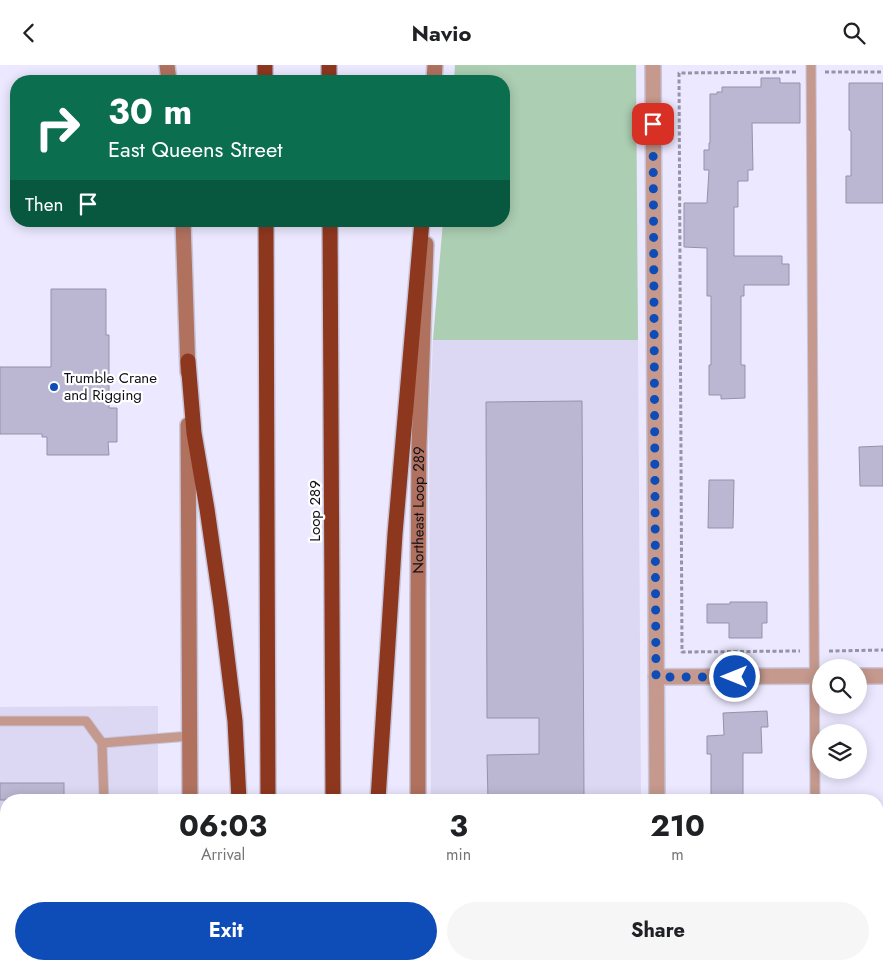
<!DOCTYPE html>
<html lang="en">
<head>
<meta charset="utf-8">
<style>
	:root { --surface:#fff; --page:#f6f6f6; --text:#202124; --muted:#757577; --accent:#0e4db8 }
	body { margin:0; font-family:Jost,sans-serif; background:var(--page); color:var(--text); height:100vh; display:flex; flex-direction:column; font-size:19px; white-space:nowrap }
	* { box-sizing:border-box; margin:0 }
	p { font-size:16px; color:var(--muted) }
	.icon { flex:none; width:28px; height:28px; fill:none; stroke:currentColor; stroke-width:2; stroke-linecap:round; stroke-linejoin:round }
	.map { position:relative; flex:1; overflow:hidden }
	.side { position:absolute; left:0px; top:729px; width:884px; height:176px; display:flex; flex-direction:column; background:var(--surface); border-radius:20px 20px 0 0; box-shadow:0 2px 12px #0003 }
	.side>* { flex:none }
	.guide { position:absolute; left:10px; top:10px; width:500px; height:152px; border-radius:20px; box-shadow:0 2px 12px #0003; background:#0b6e4f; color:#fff; overflow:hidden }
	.tools { position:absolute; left:812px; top:594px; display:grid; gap:10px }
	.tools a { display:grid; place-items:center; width:55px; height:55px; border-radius:50%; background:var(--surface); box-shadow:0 2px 12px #0003; font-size:25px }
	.pin { position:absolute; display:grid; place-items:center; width:42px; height:42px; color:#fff; margin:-21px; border-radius:10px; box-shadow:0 2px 8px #0006 }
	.me { position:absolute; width:55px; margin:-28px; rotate:270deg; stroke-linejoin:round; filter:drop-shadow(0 0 4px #0008) }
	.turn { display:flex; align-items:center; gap:18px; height:105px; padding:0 15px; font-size:22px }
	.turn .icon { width:65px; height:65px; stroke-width:2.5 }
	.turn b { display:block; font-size:35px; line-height:42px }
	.then { display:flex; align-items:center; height:48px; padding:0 15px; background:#0003; gap:10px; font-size:19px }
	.eta { display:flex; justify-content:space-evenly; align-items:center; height:85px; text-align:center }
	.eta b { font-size:30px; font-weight:700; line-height:35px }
	.primary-button { display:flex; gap:10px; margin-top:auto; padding:10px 15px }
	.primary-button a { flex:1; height:58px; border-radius:30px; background:var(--accent); color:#fff; font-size:20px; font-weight:700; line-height:58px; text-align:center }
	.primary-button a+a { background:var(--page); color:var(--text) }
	header { display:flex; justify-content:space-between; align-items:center; height:65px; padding:0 15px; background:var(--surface); font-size:22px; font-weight:700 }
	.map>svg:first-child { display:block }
	.built { fill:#dcd8f4 }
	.green { fill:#acceb2 }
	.building { fill:#bbb7d3; stroke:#9591ab }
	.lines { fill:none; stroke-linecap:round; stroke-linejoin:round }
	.lane-casing { stroke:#c8c5da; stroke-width:11 }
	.street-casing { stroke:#c8c5da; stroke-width:18 }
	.secondary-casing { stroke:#c8c5da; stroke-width:18 }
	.highway-casing { stroke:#c8c5da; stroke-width:18 }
	.path { stroke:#9693a5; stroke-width:3; stroke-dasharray:4 2.5; stroke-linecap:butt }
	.lane { stroke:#c5998d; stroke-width:9 }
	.street { stroke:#c5998d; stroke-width:15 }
	.secondary { stroke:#b0715f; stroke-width:15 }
	.highway { stroke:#8e371f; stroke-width:15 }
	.route { stroke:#0e4db8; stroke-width:9; stroke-dasharray:0 16.2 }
	.poi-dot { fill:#0e4db8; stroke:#fff; stroke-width:2 }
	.labels { text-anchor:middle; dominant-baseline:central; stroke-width:4.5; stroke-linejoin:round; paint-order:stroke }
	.poi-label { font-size:15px; fill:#100f18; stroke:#fff; text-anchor:start }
	.street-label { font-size:15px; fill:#100f18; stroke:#fff }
</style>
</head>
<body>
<header><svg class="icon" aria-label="back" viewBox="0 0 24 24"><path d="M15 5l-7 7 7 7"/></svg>Navio<svg class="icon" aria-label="search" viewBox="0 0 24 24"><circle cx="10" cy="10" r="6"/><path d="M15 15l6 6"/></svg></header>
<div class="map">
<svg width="883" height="904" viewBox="0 0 883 904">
	<rect width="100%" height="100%" fill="#ebe8ff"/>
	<g class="built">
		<path d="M433,275H638L641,735H431L429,361Z"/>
		<path d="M158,641V735H6V899H159V904H0V642Z"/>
		<path d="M432,899H642V904H433Z"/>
	</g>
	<path class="green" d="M455,0H636L638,275H433L443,156H504V16H454Z"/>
	<g class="building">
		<path d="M761,13H780V18H800V58H752L753,105H748V116H738V142H734V191H782V199H789V220H744V231H741V300H745V333L721,334V330H709V300H711V231H707V183L684,182V138H707L709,105H704V85H709V78H710V29H717V27H722V22H761Z"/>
		<path d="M849,18H883V138H846V111H851V66L849,65Z"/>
		<path d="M51,224H106V270H109V343H117V377H108L109,390H47V372H42V369H0V302H51Z"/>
		<path d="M582,336L584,735H488L487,690L539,689V653H487L486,337Z"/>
		<path d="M883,381V421H860L859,382Z"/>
		<path d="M709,415H734L733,463H708Z"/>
		<path d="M730,537H767V558H762V573H729V558H707V539H730Z"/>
		<path d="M767,646L768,662H761L762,688H743V735H715V733L711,734V689H707V671L724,670L723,648Z"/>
		<rect x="0" y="718" width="64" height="17"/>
	</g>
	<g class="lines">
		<g class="lane-casing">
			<g id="lane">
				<path d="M811,0L815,735"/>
				<path d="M0,656H86L102,678L190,671"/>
				<path d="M102,678L104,735"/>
				<path d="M817,899V904"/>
			</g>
		</g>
		<g class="street-casing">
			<g id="street">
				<path d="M653,0L657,735"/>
				<path d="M859,611H883"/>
				<path d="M656,612L821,611"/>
				<path d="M658,899V904"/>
			</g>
		</g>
		<g class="secondary-casing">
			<g id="secondary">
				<path d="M167,0L169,16"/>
				<path d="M434,16L435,0"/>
				<path d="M183,156L188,307"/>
				<path d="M188,360L190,735"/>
				<path id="s1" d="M418,735V535L419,381L426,179"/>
				<path d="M192,899V904"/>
				<path d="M418,904V899"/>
			</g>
		</g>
		<g class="highway-casing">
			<g id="highway">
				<path d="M265,0V16"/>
				<path d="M329,0V16"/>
				<path d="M266,156L268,735"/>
				<path d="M330,156L333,735"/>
				<path d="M188,296L194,368L207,444L221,541L235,656L239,735"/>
				<path d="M378,735L395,469L422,156"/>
				<path d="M244,899L245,904"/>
				<path d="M269,899V904"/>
				<path d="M335,899V904"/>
				<path d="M367,904V899"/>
			</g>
		</g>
		<g class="path">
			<path d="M796,7L679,8L682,587L800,586"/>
			<path d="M825,7H883"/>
			<path d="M829,586L883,585"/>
		</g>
		<use href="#lane" class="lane"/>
		<use href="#street" class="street"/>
		<use href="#secondary" class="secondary"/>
		<use href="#highway" class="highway"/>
	</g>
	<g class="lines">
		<path class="route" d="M653,59L656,612H735"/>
	</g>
	<circle class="poi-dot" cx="54" cy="322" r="5"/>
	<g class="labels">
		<g class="poi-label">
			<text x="64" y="313">Trumble Crane<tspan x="64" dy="17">and Rigging</tspan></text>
		</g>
		<g class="street-label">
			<text transform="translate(315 446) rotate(-90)">Loop 289</text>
			<text stroke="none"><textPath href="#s1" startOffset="290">Northeast Loop 289</textPath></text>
		</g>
	</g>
</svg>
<div class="tools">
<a><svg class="icon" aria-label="search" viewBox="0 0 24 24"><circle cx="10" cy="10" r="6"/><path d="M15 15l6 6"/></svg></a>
<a><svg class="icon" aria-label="layers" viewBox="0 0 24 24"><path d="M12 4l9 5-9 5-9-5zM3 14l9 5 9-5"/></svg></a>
</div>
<div class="pin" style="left:653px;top:59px;background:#d93025"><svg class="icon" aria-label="arrive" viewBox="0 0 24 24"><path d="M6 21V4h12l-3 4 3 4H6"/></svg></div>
<svg class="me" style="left:735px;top:612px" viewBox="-20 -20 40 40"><circle r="17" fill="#0e4db8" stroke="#fff" stroke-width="3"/><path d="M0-11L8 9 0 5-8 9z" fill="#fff"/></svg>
<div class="guide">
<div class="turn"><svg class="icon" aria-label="right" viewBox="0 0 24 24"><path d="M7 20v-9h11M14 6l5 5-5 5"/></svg><div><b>30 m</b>East Queens Street</div></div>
<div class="then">Then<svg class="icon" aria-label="arrive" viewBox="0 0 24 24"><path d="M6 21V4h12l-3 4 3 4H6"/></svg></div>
</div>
<section class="side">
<div class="eta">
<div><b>06:03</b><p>Arrival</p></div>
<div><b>3</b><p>min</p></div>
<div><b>210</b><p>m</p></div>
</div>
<div class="primary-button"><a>Exit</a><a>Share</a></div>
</section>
</div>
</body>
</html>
